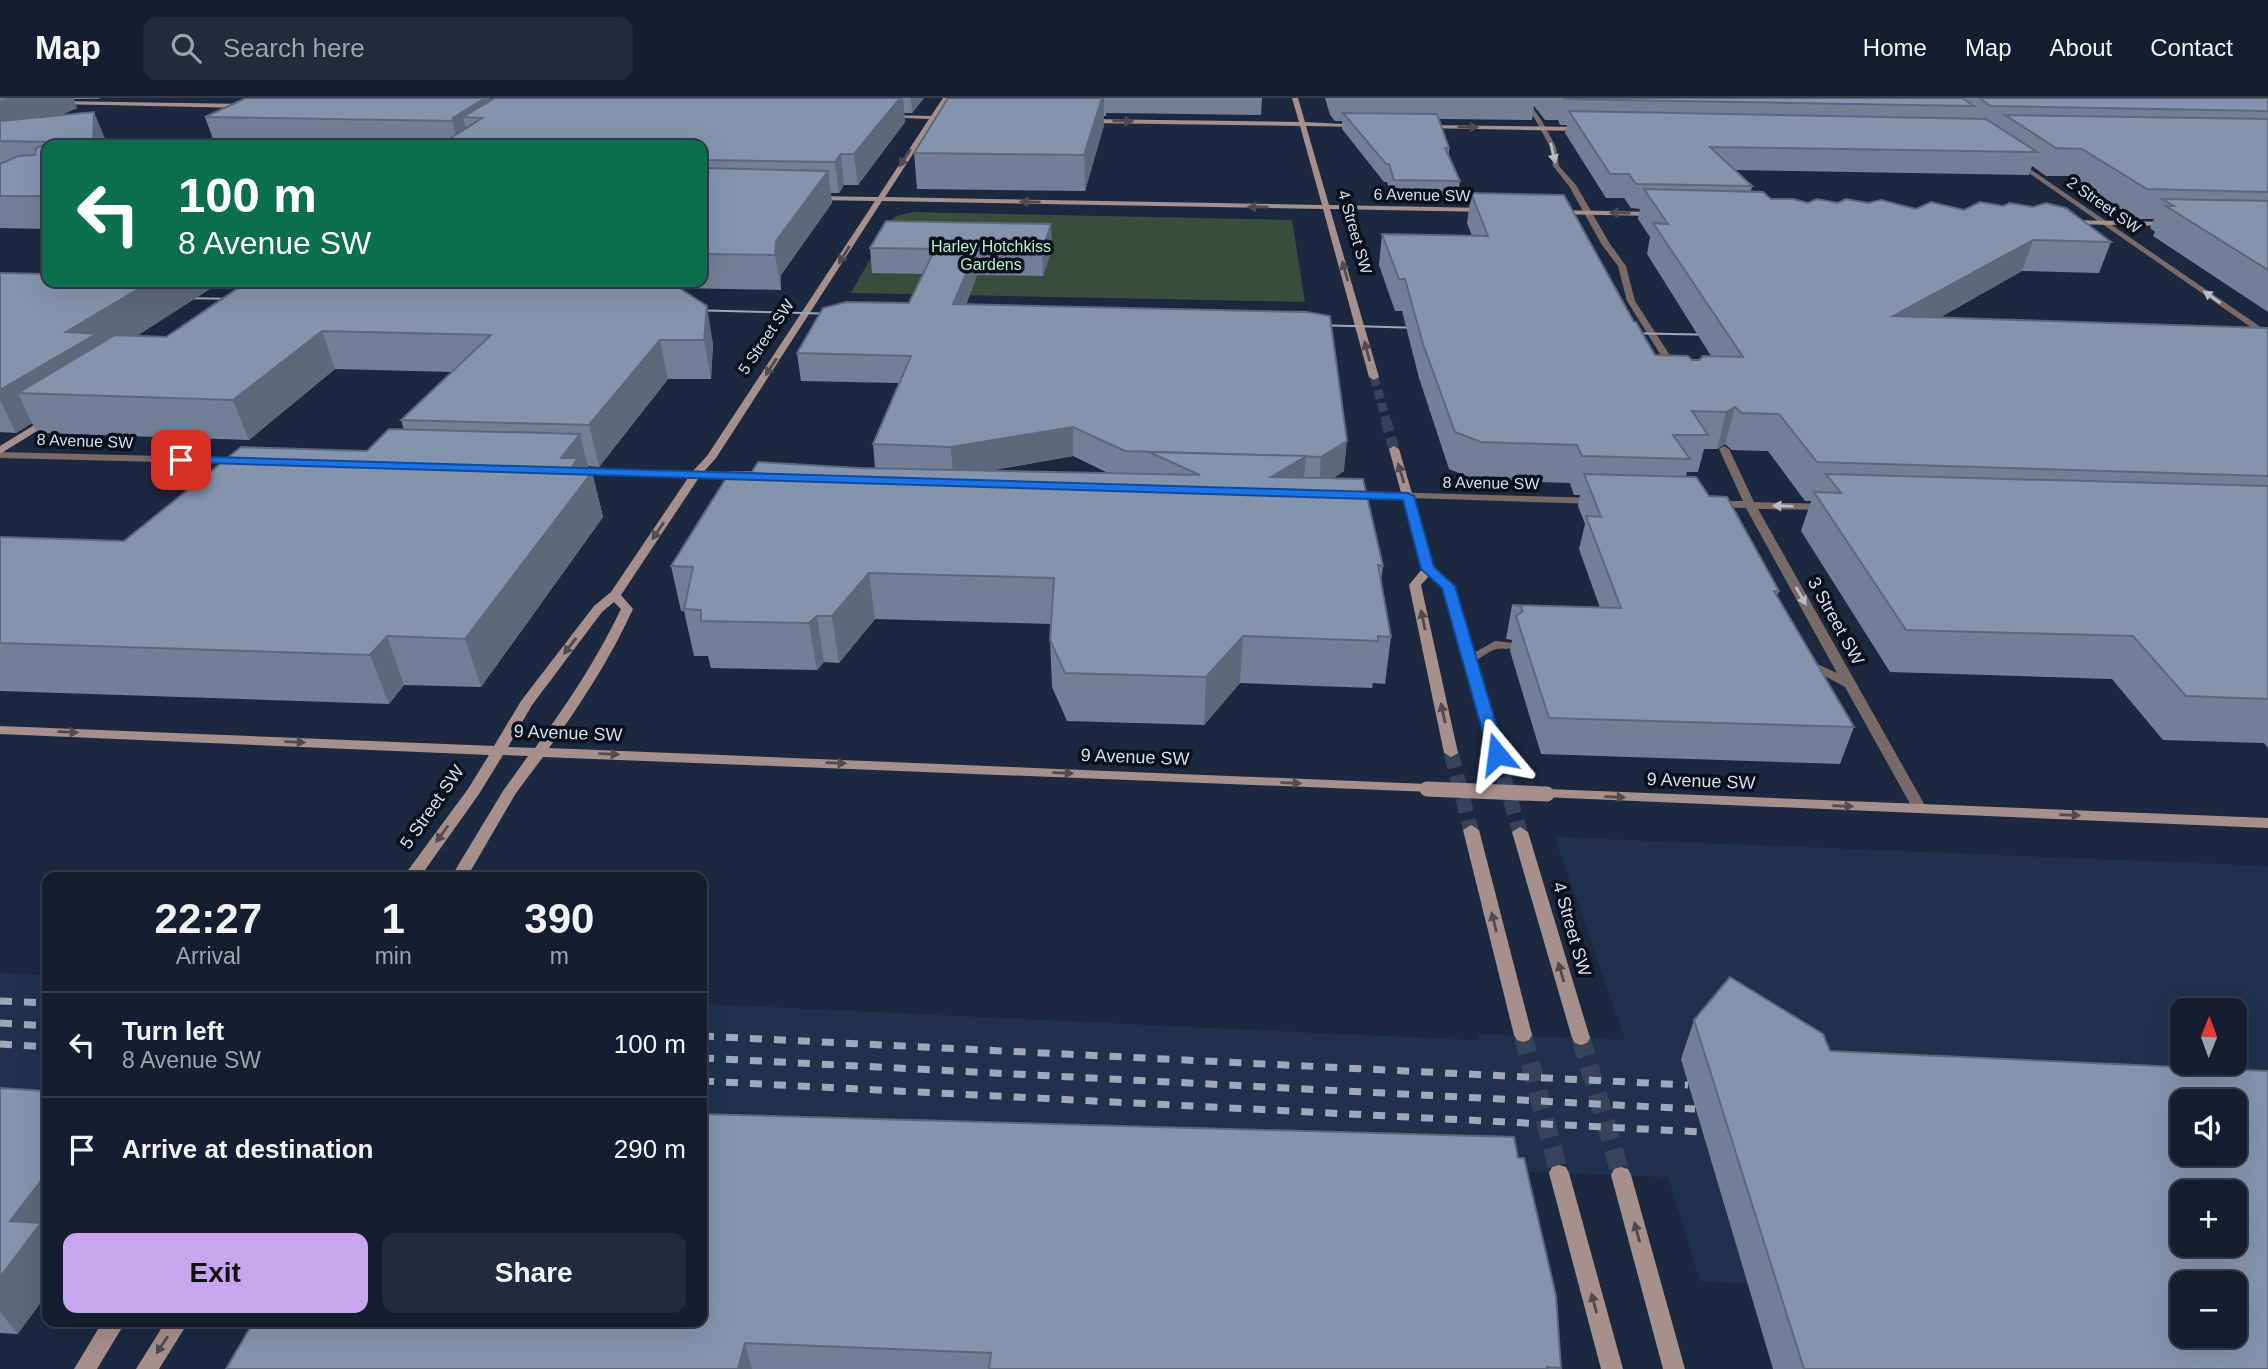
<!DOCTYPE html>
<html lang="en">
<head>
<meta charset="utf-8">
<style>
	:root { --surface:#141e30; --page:#212b3c; --text:#f1f3f6; --muted:#9da2ab; --line:#333c4c; --accent:#c8a6ef }
	body { margin:0; font-family:Helvetica,sans-serif; background:var(--page); color:var(--text); height:100vh; display:flex; flex-direction:column; font-size:26px; white-space:nowrap }
	* { box-sizing:border-box; margin:0 }
	p { font-size:23px; color:var(--muted) }
	.icon { flex:none; width:38px; height:38px; fill:none; stroke:currentColor; stroke-width:2; stroke-linecap:round; stroke-linejoin:round }
	.map { position:relative; flex:1; overflow:hidden }
	.drawer { position:absolute; left:42px; top:774px; width:665px; height:455px; display:flex; flex-direction:column; background:var(--surface); border-radius:14px; box-shadow:0 7px 28px #0002,0 0 0 2px var(--line) }
	.drawer>* { flex:none }
	.guide { position:absolute; left:42px; top:42px; width:665px; height:147px; border-radius:14px; box-shadow:0 7px 28px #0002,0 0 0 2px var(--line); background:#0b6e4f; color:#fff; overflow:hidden }
	.needle { width:46px; rotate:1deg }
	.controls { position:absolute; left:2170px; top:900px; display:grid; gap:14px }
	.controls a { display:grid; place-items:center; width:77px; height:77px; border-radius:14px; background:var(--surface); box-shadow:0 7px 28px #0002,0 0 0 2px var(--line); font-size:35px }
	.pin { position:absolute; display:grid; place-items:center; width:60px; height:60px; color:#fff; margin:-30px; border-radius:14px; box-shadow:0 4px 10px #0006 }
	.me { position:absolute; width:77px; margin:-38px; rotate:344deg; stroke-linejoin:round; filter:drop-shadow(0 0 5px #0008) }
	.turn { display:flex; align-items:center; gap:24px; height:147px; padding:0 21px; font-size:32px }
	.turn .icon { width:91px; height:91px; stroke-width:2.5 }
	.turn b { display:block; font-size:49px; line-height:60px }
	.eta { display:flex; justify-content:space-evenly; align-items:center; height:119px; text-align:center }
	.eta b { font-size:42px; font-weight:700; line-height:49px }
	.primary-button { display:flex; gap:14px; margin-top:auto; padding:14px 21px }
	.primary-button a { flex:1; height:80px; border-radius:14px; background:var(--accent); color:#111; font-size:28px; font-weight:700; line-height:80px; text-align:center }
	.primary-button a+a { background:var(--page); color:var(--text) }
	ul { padding:0; list-style:none }
	li { display:flex; align-items:center; gap:21px; height:105px; padding:0 21px; border-top:2px solid var(--line) }
	li div { flex:1 }
	li b { display:block; font-size:26px }
	li em { font-style:normal }
	header { display:flex; align-items:center; gap:42px; box-sizing:border-box; height:98px; padding:0 35px; background:var(--surface); border-bottom:2px solid var(--line) }
	header strong { font-size:33px }
	nav { display:flex; gap:38px; margin-inline-start:auto; font-size:24px }
	.search { width:490px; height:63px; background:var(--page); display:flex; align-items:center; gap:18px; box-sizing:border-box; padding:0 24px; border-radius:14px; color:var(--muted); font-size:26px }
	.map>svg:first-child { display:block }
	.built { fill:#20314e; fill-rule:evenodd }
	.green { fill:#374e3d }
	.lines { fill:none; stroke-linecap:round; stroke-linejoin:round }
	.secondary-tunnel-far3 { stroke:#37435a; stroke-width:9; stroke-dasharray:9 4.5; stroke-linecap:butt }
	.secondary-tunnel-far2 { stroke:#37435a; stroke-width:11; stroke-dasharray:11 6; stroke-linecap:butt }
	.secondary-tunnel-far1 { stroke:#37435a; stroke-width:15; stroke-dasharray:15 8; stroke-linecap:butt }
	.secondary-tunnel { stroke:#37435a; stroke-width:19; stroke-dasharray:19 10; stroke-linecap:butt }
	.street { fill:#796a68; fill-rule:evenodd }
	.secondary { fill:#a78f8c; fill-rule:evenodd }
	.tram { stroke:#9da8ba; stroke-width:2 }
	.rail { stroke:#9da8ba; stroke-width:7; stroke-dasharray:12 12; stroke-linecap:butt }
	.secondary-bridge { stroke:#a78f8c; stroke-width:15 }
	.wall { fill:#727f96; fill-rule:evenodd }
	.shaded-wall { fill:#5d687a }
	.building { fill:#8594ae; stroke:#5d687a; stroke-width:2; fill-rule:evenodd }
	.oneway { fill:#514a4e }
	.oneway2 { fill:#b9bbc5 }
	.route { fill:#1a73e8; stroke:#114b97; stroke-width:2 }
	.labels { text-anchor:middle; dominant-baseline:central; stroke-width:7; stroke-linejoin:round; paint-order:stroke }
	.far-street-label { font-size:16px; fill:#d4deed; stroke:#0b111c }
	.far-park-label { font-size:16px; fill:#bbecc7; stroke:#0b111c }
	.street-label { font-size:18px; fill:#d4deed; stroke:#0b111c }
</style>
</head>
<body>
<header>
<strong>Map</strong>
<div class="search"><svg class="icon" aria-label="search" viewBox="0 0 24 24"><circle cx="10" cy="10" r="6"/><path d="M15 15l6 6"/></svg>Search here</div>
<nav><a>Home</a><a>Map</a><a>About</a><a>Contact</a></nav>
</header>
<div class="map">
<svg width="2268" height="1271" viewBox="0 0 2268 1271">
	<rect width="100%" height="100%" fill="#1b2840"/>
	<g class="built">
		<path d="M1555,739L2268,768V1214L2235,1185H2182V1210L1700,1183L1668,1079L702,1046V906L1469,942H1479L1478,936L1625,942ZM2182,912H2235V964H2182ZM2182,1003H2235V1055H2182ZM2182,1094H2235V1146H2182Z"/>
		<path d="M0,875L47,877V1021L0,1019Z"/>
	</g>
	<path class="green" d="M912,114L1292,122L1305,204L851,195L894,119Z"/>
	<g class="lines">
		<path class="secondary-tunnel-far3" d="M1374,279L1387,325"/>
		<path class="secondary-tunnel-far2" d="M1386,323L1394,351"/>
		<g class="secondary-tunnel-far1">
			<path d="M1451,655L1471,732"/>
			<path d="M1497,657L1520,734"/>
		</g>
		<g class="secondary-tunnel">
			<path d="M1523,937L1559,1075"/>
			<path d="M1581,940L1621,1077"/>
		</g>
		<g class="street">
			<path d="M1514,0H1521L1533,10L1542,23L1556,49L1559,68L1576,87L1610,146L1626,168L1635,203L1680,273L1678,275H1672L1627,203L1618,168L1602,147L1569,88L1553,68L1550,49L1536,23L1529,12Z"/>
			<path d="M2013,62H2017L2268,234V241L2013,64Z"/>
			<path d="M1724,348L1729,351L1754,404L1826,406L1832,409L1826,412L1758,411L1927,711L1925,714H1915L1913,711L1845,589L1808,569L1815,565L1837,575L1746,410L1713,409L1707,406L1713,403H1743L1719,351Z"/>
			<path d="M0,354L241,360L246,363L241,366L0,360Z"/>
			<path d="M569,370L745,375L750,378L745,381L565,375L564,373Z"/>
			<path d="M1349,393L1598,400L1604,403L1598,406L1345,398L1344,396Z"/>
			<path d="M1495,543L1513,545L1514,548C1508,553 1505,549 1497,551C1488,553 1479,562 1470,565L1463,561Z"/>
		</g>
		<g class="secondary">
			<path d="M943,0H949L937,18L957,20L935,22L885,99L1322,107L1300,28L1086,25L1083,23L1086,21L1299,24L1292,0H1298L1305,24L1363,27L1360,29L1306,28L1329,107L1488,110L1492,112L1488,114L1330,111L1379,279L1374,282L1369,279L1323,111L882,103L716,360L700,378L621,497L633,511C610,561 581,606 549,650L1427,686L1432,688L1434,691L1432,694L543,659L516,695L467,779H451L503,693L528,658L503,657L479,696L420,779H403L468,691L489,657L0,636V628L494,648L521,603L594,508L611,494L692,374L707,358L875,103L815,102L812,98L878,99L929,21L884,19L887,17L931,18ZM614,504L621,511C597,561 568,605 535,650L508,649L532,607L602,514Z"/>
			<path d="M57,3L247,6L250,8L247,10L55,6Z"/>
			<path d="M1426,27L1584,29L1587,31L1584,33L1424,30Z"/>
			<path d="M1553,112L1656,114L1660,116L1656,118L1550,116V112Z"/>
			<path d="M2068,122L2170,124L2174,126L2170,128L2065,126L2064,124Z"/>
			<path d="M49,318L54,321L53,323L0,356V348Z"/>
			<path d="M1394,348L1399,351L1434,470L1454,488L1504,657L1502,660L1497,661L1490,657L1442,489L1429,478L1421,487L1458,655L1451,659L1444,655L1409,487L1422,471L1389,351Z"/>
			<path d="M1547,691L2268,720V730L1542,699L1540,696L1542,693Z"/>
			<path d="M1471,727L1479,732L1532,937L1529,942L1523,944L1517,942L1514,937L1463,732Z"/>
			<path d="M1520,729L1528,734L1590,940L1587,945L1581,947L1575,945L1572,940L1512,734Z"/>
			<path d="M1559,1067L1566,1069L1569,1075L1623,1271H1601L1549,1075L1552,1069Z"/>
			<path d="M1621,1069L1628,1071L1631,1077L1685,1271H1663L1611,1077L1614,1071Z"/>
			<path d="M103,1223H126L97,1271H74Z"/>
			<path d="M166,1223H189L159,1271H136Z"/>
		</g>
		<g class="tram">
			<path d="M175,200L241,201"/>
			<path d="M689,212L840,216"/>
			<path d="M1312,227L1424,230"/>
			<path d="M1624,235L1718,237"/>
		</g>
		<g class="rail">
			<path d="M0,903L47,905"/>
			<path d="M0,925L47,928"/>
			<path d="M702,938L1688,987"/>
			<path d="M0,946L47,949"/>
			<path d="M702,960L1695,1011"/>
			<path d="M702,983L1702,1034"/>
		</g>
		<path class="secondary-bridge" d="M1427,691L1547,696"/>
	</g>
	<g class="wall">
		<path d="M0,0H101L98,1H74L77,10L61,17L106,43V47H47V131L0,130Z"/>
		<path d="M490,0L491,3L496,0H924L912,15H904L905,24L858,87H844L839,95H831L832,105L781,177V192L680,190L713,246L711,281H668L599,369L587,368L589,374H592L603,419L481,589L404,587L389,606L0,593V439L124,443L367,353L404,332L401,322L452,274L335,271L249,342L37,335L32,325L16,335L0,334V175L137,238L166,239L255,184H702V47H409L214,44L205,19Z"/>
		<path d="M948,0H1262L1261,17L1106,15V18H1104V27L1085,93L917,91L914,55Z"/>
		<path d="M1325,0H2268V214L2153,138L2155,134L2150,130L2154,121H2135L2072,78H2046L2032,68L2029,77L1735,72L1752,88L1751,93L1771,101L1808,105H1868L1916,111L2111,144L2099,175L2022,173L1939,220L2268,230V650L2264,645L2163,642L2112,581L1890,574L1801,433L1811,403H1805L1768,353L1732,352L1725,346L1717,351H1704L1698,374H1687L1686,379L1709,398L1779,493L1777,498L1854,629L1840,666L1541,656L1510,553L1512,542L1506,541L1512,507L1600,510L1579,451L1585,426L1578,408L1580,397H1574L1570,385L1476,382L1449,371L1419,280L1402,213H1395L1379,167L1382,136L1472,138L1467,125L1471,95L1634,224L1655,257L1692,262H1699L1711,258L1647,156L1650,139L1638,121L1640,111L1631,110L1624,100H1606L1565,35L1567,27H1560L1558,22H1545L1534,8L1532,22L1439,21L1449,50V57L1460,83L1457,102L1392,100L1387,84H1384L1342,31V23H1335L1330,17Z"/>
		<path d="M870,150H1052L1043,178L977,177L966,207L1307,214L1344,373L1332,381L1383,468L1381,483L1391,539L1385,586L1373,585L1372,590L1240,585L1204,627L1067,623L1052,589L1050,542L1051,526L875,521L839,565L824,564L817,572L711,570L708,558H694L684,513H681L671,468L752,374L875,370L873,346L899,285L801,283L797,255L909,205L923,176L872,175ZM1073,358L1108,375L989,373Z"/>
		<path d="M1694,922L1830,953L2268,1271H1773L1681,961Z"/>
		<path d="M0,990L18,1236L0,1235Z"/>
		<path d="M254,1223L1561,1270V1271H226Z"/>
	</g>
	<g class="shaded-wall">
		<path d="M8,0H73L77,10L0,43V3Z"/>
		<path d="M485,0H490L495,21L463,19L468,39L459,47L452,23L453,20Z"/>
		<path d="M900,0H903L905,24L858,87L854,56Z"/>
		<path d="M911,0H924L912,15Z"/>
		<path d="M1102,0H1104V27L1085,93L1084,57Z"/>
		<path d="M94,14L106,43V47H93Z"/>
		<path d="M841,56L844,87L839,95L835,64Z"/>
		<path d="M828,73L832,105L781,177V192L775,157L776,143Z"/>
		<path d="M1051,126L1052,150L1043,178L1042,153Z"/>
		<path d="M2033,142L2022,173L1882,252L1893,218Z"/>
		<path d="M976,152L977,177L955,233L953,206Z"/>
		<path d="M150,184H221L106,258L18,295L32,325L16,335L0,302V292L66,234Z"/>
		<path d="M707,208L713,246L711,281L704,242Z"/>
		<path d="M322,233L335,271L249,342L233,302Z"/>
		<path d="M660,242L668,281L599,369L589,327Z"/>
		<path d="M1735,309L1725,346L1717,351L1726,314Z"/>
		<path d="M1073,329V358L953,379L951,349Z"/>
		<path d="M580,336L590,377L592,374L603,419L481,589L465,541L561,360Z"/>
		<path d="M1347,343L1344,373L1319,389L1321,359Z"/>
		<path d="M1306,358L1302,400L1271,379Z"/>
		<path d="M869,475L875,521L839,565L832,518Z"/>
		<path d="M817,518L824,564L817,572L809,525Z"/>
		<path d="M387,538L404,587L389,606L370,557Z"/>
		<path d="M1243,538L1240,585L1204,627L1206,579Z"/>
		<path d="M47,1075V1196L18,1236L0,1214V1179L10,1123Z"/>
		<path d="M745,1245L752,1271H738Z"/>
	</g>
	<g class="building">
		<path d="M246,0H485L453,20L452,23L205,19Z"/>
		<path d="M495,0H900L854,56H841L835,64L702,62V47H440L482,20L463,19Z"/>
		<path d="M948,0H1102L1084,57L914,55Z"/>
		<path d="M1564,0H1962L1974,8L1564,1Z"/>
		<path d="M1979,0H2268V13L1991,8Z"/>
		<path d="M1569,13L1986,21L2037,54L1710,49L1752,88L1636,86L1629,76H1610Z"/>
		<path d="M94,14L93,47H47V98H0V66L18,58L35,57L36,50L50,44L0,43V23Z"/>
		<path d="M1343,15L1437,16L1449,50H1445L1460,83L1394,82L1389,66H1386Z"/>
		<path d="M2005,17L2268,21V94L2147,91L2082,51L2056,50Z"/>
		<path d="M702,70L828,73L776,143L775,157L702,156Z"/>
		<path d="M1644,91L1763,94L1771,101H1793L1808,105L1817,101L1838,105L1846,101L1868,105L1881,102L1916,111L1931,104L1964,112L1980,104L2003,108L2010,105L2033,109L2046,105L2066,110L2111,144L2033,142L1893,218L2268,230V378L1817,364L1779,316L1742,315L1735,309L1726,314L1692,313L1708,337H1673L1690,361L1582,358L1577,347L1481,344L1455,334L1423,246L1405,181H1399L1382,136L1488,138L1471,95L1564,97L1634,224H1636L1655,257L1688,258L1692,262H1699L1703,258L1743,259L1653,125L1668,126Z"/>
		<path d="M2162,101L2268,103V172L2166,108H2174Z"/>
		<path d="M886,123L1051,126L1042,153L976,152L953,206L1307,214L1330,218L1347,343L1321,359L1125,353L1073,329L951,349L873,346L911,258L797,255L823,210L846,204L909,205L935,151L870,150Z"/>
		<path d="M0,175L47,176V184H150L66,234L96,236L0,292Z"/>
		<path d="M255,184H670L707,208L704,242H660L589,327L401,322L491,237L322,233L233,302L18,295L115,237L166,239L244,186Z"/>
		<path d="M389,331L580,336L561,360H578L568,374H592L465,541L387,538L370,557L0,545V439L124,443L241,349L367,353Z"/>
		<path d="M1149,354L1306,358L1271,379L1363,381L1383,468L1378,467L1391,539L1378,538V543L1243,538L1206,579L1065,575L1050,542L1054,480L869,475L832,518H817L809,525L701,523V512L684,511L693,469L671,468L730,374H752L758,364L859,370L1200,377Z"/>
		<path d="M1584,376L1696,379L1709,398L1727,399L1779,493H1774L1854,629L1549,620L1516,518L1523,513L1520,508L1512,507L1621,510L1586,418L1601,419Z"/>
		<path d="M1826,376L2268,388V601L2186,598L2133,538L1906,532L1814,394L1841,395Z"/>
		<path d="M1730,879L1823,936L1830,953L2268,973V1271H1804L1694,922ZM2182,1003H2235V1055H2182ZM2182,1094H2235V1146H2182ZM2182,1185H2235V1237H2182Z"/>
		<path d="M0,990L47,993V1075L10,1123L41,1125L0,1179Z"/>
		<path d="M702,1016L1514,1039L1518,1060H1524L1556,1198L1561,1270L1547,1269L1548,1271H989L991,1255L745,1245L738,1271H226L254,1223H702Z"/>
	</g>
	<defs><path id="oneway-solid" d="M-6-.8H1V-3.2L6.5 0L1 3.2V.8H-6Z" transform="scale(1.75)"/></defs>
	<g class="oneway">
		<use href="#oneway-solid" transform="translate(1123 23) rotate(1)"/>
		<use href="#oneway-solid" transform="translate(1468 29) rotate(1)"/>
		<use href="#oneway-solid" transform="translate(905 60) rotate(123)"/>
		<use href="#oneway-solid" transform="translate(1030 104) rotate(-179)"/>
		<use href="#oneway-solid" transform="translate(1258 109) rotate(-179)"/>
		<use href="#oneway-solid" transform="translate(1620 115) rotate(-179)"/>
		<use href="#oneway-solid" transform="translate(844 157) rotate(122)"/>
		<use href="#oneway-solid" transform="translate(1345 173) rotate(-106)"/>
		<use href="#oneway-solid" transform="translate(1367 253) rotate(-105)"/>
		<use href="#oneway-solid" transform="translate(771 269) rotate(123)"/>
		<use href="#oneway-solid" transform="translate(1401 375) rotate(-107)"/>
		<use href="#oneway-solid" transform="translate(658 433) rotate(124)"/>
		<use href="#oneway-solid" transform="translate(1423 522) rotate(-102)"/>
		<use href="#oneway-solid" transform="translate(570 548) rotate(127)"/>
		<use href="#oneway-solid" transform="translate(1443 615) rotate(-102)"/>
		<use href="#oneway-solid" transform="translate(68 634) rotate(2)"/>
		<use href="#oneway-solid" transform="translate(295 644) rotate(2)"/>
		<use href="#oneway-solid" transform="translate(609 656) rotate(2)"/>
		<use href="#oneway-solid" transform="translate(836 665) rotate(2)"/>
		<use href="#oneway-solid" transform="translate(1063 675) rotate(2)"/>
		<use href="#oneway-solid" transform="translate(1291 685) rotate(2)"/>
		<use href="#oneway-solid" transform="translate(1615 699) rotate(2)"/>
		<use href="#oneway-solid" transform="translate(1843 708) rotate(2)"/>
		<use href="#oneway-solid" transform="translate(2070 717) rotate(2)"/>
		<use href="#oneway-solid" transform="translate(442 736) rotate(126)"/>
		<use href="#oneway-solid" transform="translate(1494 824) rotate(-104)"/>
		<use href="#oneway-solid" transform="translate(1561 874) rotate(-106)"/>
		<use href="#oneway-solid" transform="translate(1637 1134) rotate(-105)"/>
		<use href="#oneway-solid" transform="translate(1594 1205) rotate(-105)"/>
		<use href="#oneway-solid" transform="translate(162 1247) rotate(123)"/>
	</g>
	<g class="oneway2">
		<use href="#oneway-solid" transform="translate(1553 55) rotate(77)"/>
		<use href="#oneway-solid" transform="translate(2212 199) rotate(-145)"/>
		<use href="#oneway-solid" transform="translate(1783 408) rotate(-178)"/>
		<use href="#oneway-solid" transform="translate(1801 498) rotate(61)"/>
	</g>
	<path class="route" d="M181,358L1408,395L1414,398L1434,469L1455,488L1505,656L1497,661L1489,656L1442,490L1421,471L1403,402L177,364L175,362Z"/>
	<g class="labels">
		<g class="far-street-label">
			<text transform="translate(1422 97) rotate(1)">6 Avenue SW</text>
			<text transform="translate(2104 107) rotate(35)">2 Street SW</text>
			<text transform="translate(1355 134) rotate(74)">4 Street SW</text>
			<text transform="translate(766 239) rotate(-56)">5 Street SW</text>
			<text transform="translate(85 343) rotate(2)">8 Avenue SW</text>
			<text transform="translate(1491 385) rotate(1)">8 Avenue SW</text>
		</g>
		<g class="far-park-label">
			<text x="991" y="148">Harley Hotchkiss<tspan x="991" dy="18">Gardens</tspan></text>
		</g>
		<g class="street-label">
			<text transform="translate(1836 523) rotate(61)">3 Street SW</text>
			<text transform="translate(568 635) rotate(2)">9 Avenue SW</text>
			<text transform="translate(1135 659) rotate(2)">9 Avenue SW</text>
			<text transform="translate(1701 683) rotate(2)">9 Avenue SW</text>
			<text transform="translate(432 709) rotate(-55)">5 Street SW</text>
			<text transform="translate(1572 831) rotate(74)">4 Street SW</text>
		</g>
	</g>
</svg>
<div class="controls">
<a><svg class="needle" viewBox="-14 -14 28 28"><path d="M0-13l5 13h-10z" fill="#e53935"/><path d="M0 13l5-13h-10z" fill="#9da2ab"/></svg></a>
<a><svg class="icon" aria-label="sound" viewBox="0 0 24 24"><path d="M4 9h4l5-4v14l-5-4H4zM17 9q2 3 0 6"/></svg></a>
<a>+</a>
<a>−</a>
</div>
<div class="pin" style="left:181px;top:362px;background:#d93025"><svg class="icon" aria-label="arrive" viewBox="0 0 24 24"><path d="M6 21V4h12l-3 4 3 4H6"/></svg></div>
<svg class="me" style="left:1497px;top:656px" viewBox="-20 -20 40 40"><path d="M0-17L14 15 0 8-14 15z" fill="#1a73e8" stroke="#fff" stroke-width="4"/></svg>
<div class="guide">
<div class="turn"><svg class="icon" aria-label="left" viewBox="0 0 24 24"><path d="M17 20v-9H6M10 6l-5 5 5 5"/></svg><div><b>100 m</b>8 Avenue SW</div></div>
</div>
<section class="drawer">
<div class="eta">
<div><b>22:27</b><p>Arrival</p></div>
<div><b>1</b><p>min</p></div>
<div><b>390</b><p>m</p></div>
</div>
<ul>
<li><svg class="icon" aria-label="left" viewBox="0 0 24 24"><path d="M17 20v-9H6M10 6l-5 5 5 5"/></svg><div><b>Turn left</b><p>8 Avenue SW</p></div><em>100 m</em></li>
<li><svg class="icon" aria-label="arrive" viewBox="0 0 24 24"><path d="M6 21V4h12l-3 4 3 4H6"/></svg><div><b>Arrive at destination</b></div><em>290 m</em></li>
</ul>
<div class="primary-button"><a>Exit</a><a>Share</a></div>
</section>
</div>
</body>
</html>
